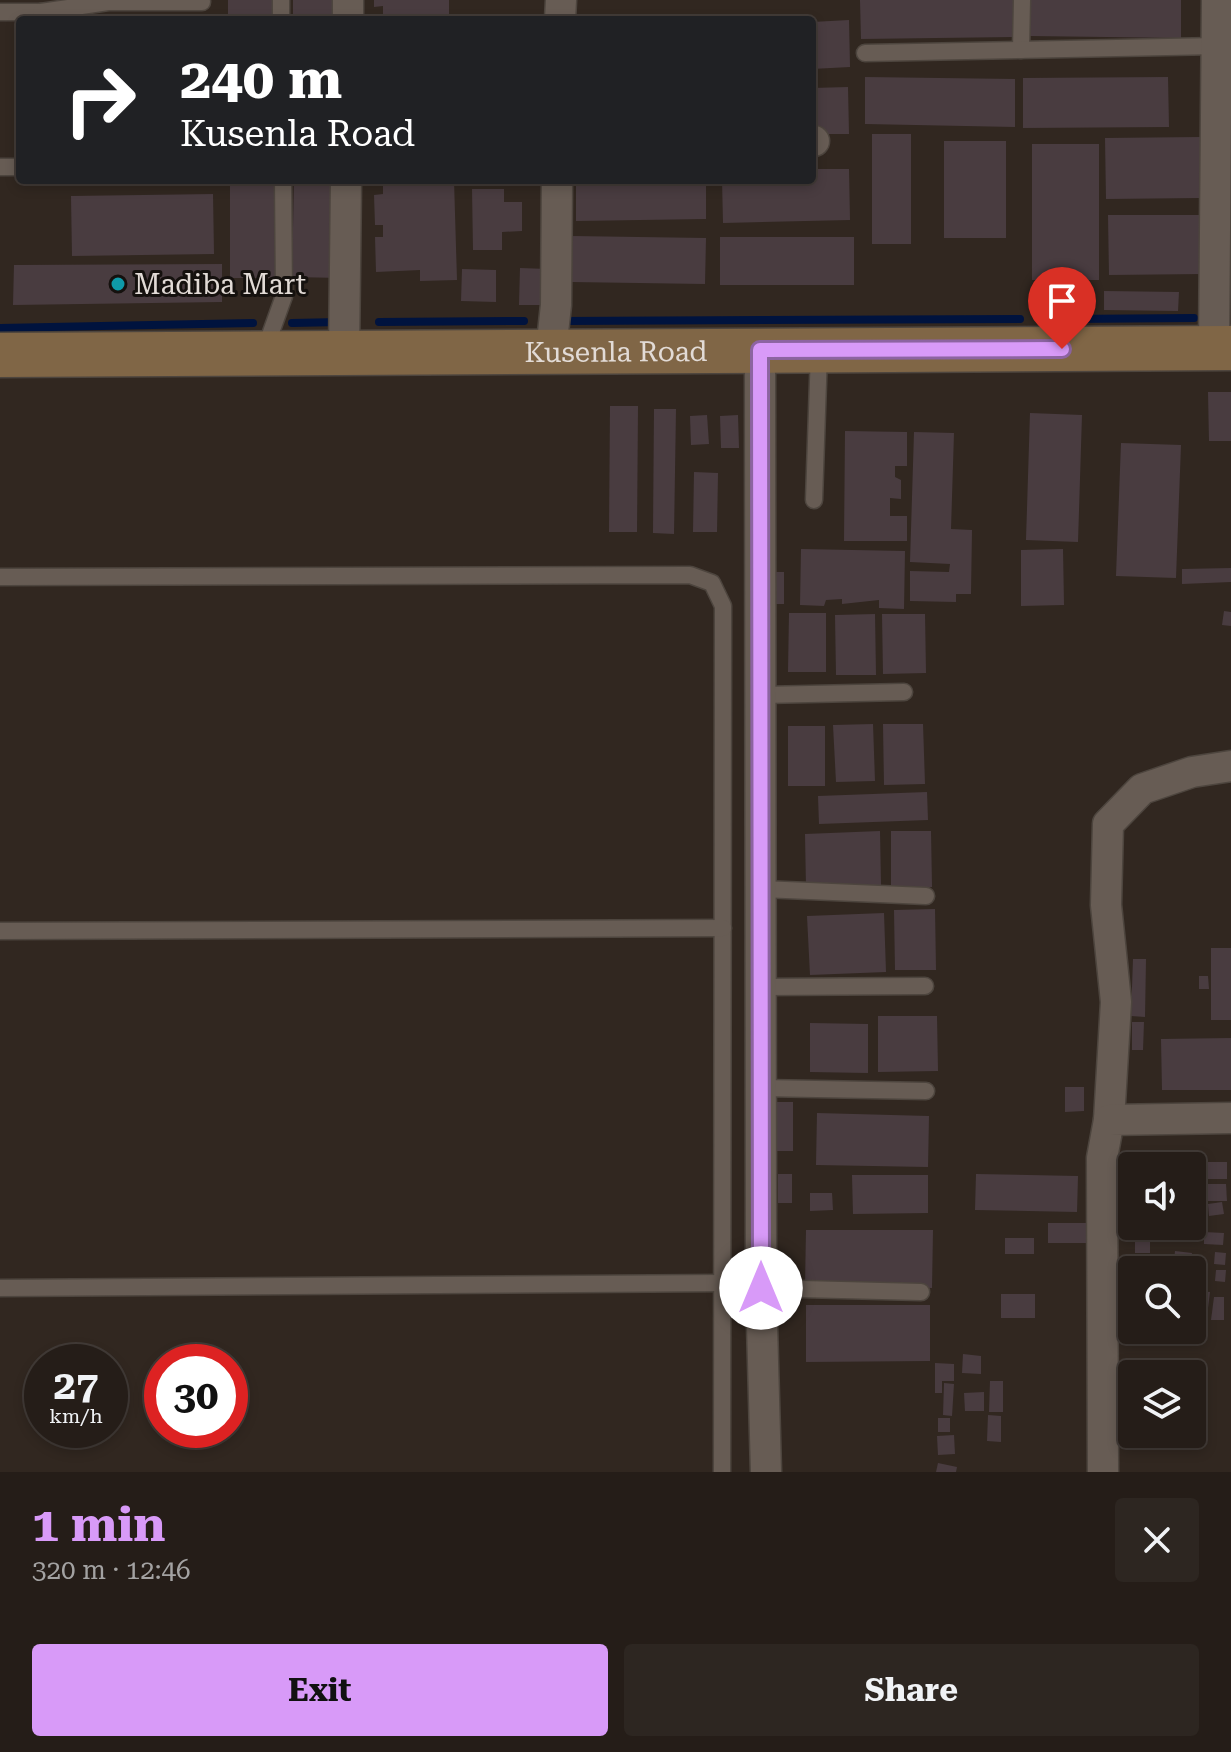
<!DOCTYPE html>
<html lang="en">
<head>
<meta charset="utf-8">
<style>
	:root { --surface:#251d18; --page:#2d2621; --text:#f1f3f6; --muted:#a3a2a2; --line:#423b37; --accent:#d89af8 }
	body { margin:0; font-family:"Roboto Serif",serif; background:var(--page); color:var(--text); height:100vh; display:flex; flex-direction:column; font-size:30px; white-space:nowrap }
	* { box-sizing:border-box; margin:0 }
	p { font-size:26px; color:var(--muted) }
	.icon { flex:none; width:44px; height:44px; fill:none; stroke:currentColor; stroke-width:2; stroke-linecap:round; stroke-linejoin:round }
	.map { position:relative; height:1472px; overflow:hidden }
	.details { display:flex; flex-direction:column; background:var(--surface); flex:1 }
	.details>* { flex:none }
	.top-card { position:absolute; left:16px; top:16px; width:800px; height:168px; border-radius:8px; box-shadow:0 4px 12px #0003,0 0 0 2px var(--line); background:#202124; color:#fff; overflow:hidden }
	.controls { position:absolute; left:1118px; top:1152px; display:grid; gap:16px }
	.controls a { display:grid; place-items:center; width:88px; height:88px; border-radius:8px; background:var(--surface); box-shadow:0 4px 12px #0003,0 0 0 2px var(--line); font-size:40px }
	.speed { position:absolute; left:24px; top:1344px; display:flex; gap:16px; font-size:40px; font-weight:700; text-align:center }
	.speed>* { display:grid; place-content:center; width:104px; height:104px; border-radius:50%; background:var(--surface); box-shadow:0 4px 12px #0003,0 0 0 2px var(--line); line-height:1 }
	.speed small { font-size:20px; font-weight:400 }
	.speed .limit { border:12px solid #d22; background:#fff; color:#111 }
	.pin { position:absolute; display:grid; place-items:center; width:68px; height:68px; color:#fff; margin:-82px -34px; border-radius:50% 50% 50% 0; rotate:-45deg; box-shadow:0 0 8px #0007 }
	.pin .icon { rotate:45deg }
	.me { position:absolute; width:88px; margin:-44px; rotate:0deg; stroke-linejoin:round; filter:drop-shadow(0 0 6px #0008) }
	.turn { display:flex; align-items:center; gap:28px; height:168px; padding:0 32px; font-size:36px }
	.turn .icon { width:104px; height:104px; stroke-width:2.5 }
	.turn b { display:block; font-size:56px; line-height:68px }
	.round { display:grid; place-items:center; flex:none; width:84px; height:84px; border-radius:8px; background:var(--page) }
	.summary { display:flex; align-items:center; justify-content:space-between; height:136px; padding:0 32px }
	h1 { font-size:48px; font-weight:700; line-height:60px; color:var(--accent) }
	.cta { display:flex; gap:16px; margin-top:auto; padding:16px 32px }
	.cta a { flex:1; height:92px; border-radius:8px; background:var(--accent); color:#111; font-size:32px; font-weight:700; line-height:92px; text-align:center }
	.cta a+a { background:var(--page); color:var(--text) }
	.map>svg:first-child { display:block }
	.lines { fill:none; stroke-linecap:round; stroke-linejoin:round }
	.stream { stroke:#00133e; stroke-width:8 }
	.building { fill:#493c40 }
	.lane-casing { stroke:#4d453e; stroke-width:19 }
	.street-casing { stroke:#4d453e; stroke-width:33 }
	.secondary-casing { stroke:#4d453e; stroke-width:47 }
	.lane { stroke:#675c54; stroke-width:16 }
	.street { stroke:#675c54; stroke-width:30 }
	.secondary { stroke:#806646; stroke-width:44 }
	.route-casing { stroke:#8c64a1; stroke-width:20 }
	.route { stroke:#d89af8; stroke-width:14 }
	.culture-dot { fill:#0f9aa8; stroke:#15110e; stroke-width:3 }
	.labels { text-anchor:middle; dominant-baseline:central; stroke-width:6; stroke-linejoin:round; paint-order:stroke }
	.poi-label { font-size:28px; fill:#e2dbd6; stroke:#15110e; text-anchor:start }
	.street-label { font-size:28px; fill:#e2dbd6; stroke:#15110e }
</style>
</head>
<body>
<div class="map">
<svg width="1231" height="1472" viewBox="0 0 1231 1472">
	<rect width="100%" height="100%" fill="#312720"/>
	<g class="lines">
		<g class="stream">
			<path d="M1066,319L1194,318"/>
			<path d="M561,321L1020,319"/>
			<path d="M379,322L524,321"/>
			<path d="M292,323L340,322"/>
			<path d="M0,328L253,323"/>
		</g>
	</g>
	<g class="building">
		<rect x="228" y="0" width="49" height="20"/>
		<rect x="293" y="0" width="50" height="20"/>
		<path d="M374,0H449V20H373V17H383V6L374,7Z"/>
		<path d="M860,0H1013V37L861,39Z"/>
		<path d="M1030,0H1181V38L1030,36Z"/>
		<path d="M849,20L850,67L812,69V22Z"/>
		<path d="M865,77L1015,79V127L865,124Z"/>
		<path d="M1168,77L1169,127L1023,128V78Z"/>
		<path d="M848,87L849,134H812V88Z"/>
		<rect x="872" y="134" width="39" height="110"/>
		<path d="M1200,137V198L1106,199L1105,138Z"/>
		<rect x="944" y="141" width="62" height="97"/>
		<rect x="1032" y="144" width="67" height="136"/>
		<path d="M812,169H849L850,220L723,223L722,180H812Z"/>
		<path d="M230,180H278L277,278H230Z"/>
		<path d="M294,180H342L341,278L292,277Z"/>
		<path d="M383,180H454L457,280L420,281V270L376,272L375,237H383V225H375L374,195L383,194Z"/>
		<path d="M576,180H706V219L576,221Z"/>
		<path d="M472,189H504V202H522V231L502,232V250H473Z"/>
		<path d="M213,194L214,254L72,256L71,196Z"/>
		<path d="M1108,215H1202L1203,274L1109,275Z"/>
		<path d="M572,236L706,238L705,284L571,282Z"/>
		<rect x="720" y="237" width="134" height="48"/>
		<path d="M222,264V302L13,305L14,265Z"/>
		<path d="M520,268L548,269L547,305H519Z"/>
		<path d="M462,269L496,270V302L461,301Z"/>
		<path d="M1104,291L1179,292L1178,311L1104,310Z"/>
		<path d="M1208,392H1231V441H1209Z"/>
		<path d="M610,406H638L637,532H609Z"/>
		<path d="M654,409H676L674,534L653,533Z"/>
		<path d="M1030,413L1082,415L1078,542L1026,540Z"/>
		<path d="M707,415L709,444L691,445L690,416Z"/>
		<path d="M738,415L739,448H721L720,416Z"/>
		<path d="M845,431L907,432V466H895V477L901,480V499L890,498V516H907V541H844Z"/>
		<path d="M914,432L954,433L951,529L972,530L971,594H956V602L910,601V571L949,572L950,564L910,562Z"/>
		<path d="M1121,443L1181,445L1176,578L1116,576Z"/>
		<path d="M694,472L718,473L717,532H693Z"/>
		<path d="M801,549L905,551L904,609L879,608V600L842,604V599L826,600L824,606L800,605Z"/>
		<path d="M1063,549L1064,605L1021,606V550Z"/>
		<path d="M1231,568V582L1182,584V569Z"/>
		<rect x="768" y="572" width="16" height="32"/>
		<path d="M1224,611L1231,612V626L1222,625Z"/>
		<path d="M789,613H826V672H788Z"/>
		<path d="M875,614L876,675H836L835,615Z"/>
		<path d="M882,614H925L926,673L883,674Z"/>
		<path d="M873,724L875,781L836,782L833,725Z"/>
		<path d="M883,724H923L925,784L884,785Z"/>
		<rect x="788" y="726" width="37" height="60"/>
		<path d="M927,792L928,820L819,824L818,796Z"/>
		<path d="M880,831L881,885L806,887L805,834Z"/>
		<path d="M891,831H931L932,887L891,888Z"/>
		<path d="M935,909L936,970H895L894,910Z"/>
		<path d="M884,913L886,972L810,975L807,916Z"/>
		<rect x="1211" y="948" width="20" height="72"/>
		<path d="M1133,959H1146L1145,1017L1131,1016Z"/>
		<path d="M1199,976H1208L1209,989H1199Z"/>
		<path d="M878,1016H937L938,1071L878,1072Z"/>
		<path d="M1132,1022H1144L1143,1050H1132Z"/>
		<path d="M810,1023L868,1024V1073L810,1072Z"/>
		<path d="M1231,1038V1090H1162L1161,1039Z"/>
		<path d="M1065,1087H1084V1111L1065,1112Z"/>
		<rect x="776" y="1102" width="17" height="49"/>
		<path d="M817,1113L929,1116L928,1167L816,1165Z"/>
		<path d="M1150,1150L1163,1160L1158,1166H1138Z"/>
		<rect x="1205" y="1162" width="22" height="17"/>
		<rect x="778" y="1174" width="14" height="29"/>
		<path d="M976,1174L1078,1176L1077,1212L975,1210Z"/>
		<path d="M852,1175H928V1213L853,1214Z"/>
		<path d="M1204,1184H1226L1227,1201H1205Z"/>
		<path d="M810,1193H832L833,1210L810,1211Z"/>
		<path d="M1222,1202L1224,1214L1209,1216L1208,1204Z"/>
		<rect x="1048" y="1223" width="38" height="20"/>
		<path d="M806,1230H933L932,1288L805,1287Z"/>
		<path d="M1204,1232L1224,1233L1223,1245L1204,1244Z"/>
		<rect x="1005" y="1238" width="29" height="16"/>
		<rect x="1135" y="1239" width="15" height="14"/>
		<path d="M1175,1251L1192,1253L1190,1270H1173Z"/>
		<path d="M1215,1252L1226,1253L1225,1265L1214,1264Z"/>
		<path d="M1216,1270H1226L1225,1282L1215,1281Z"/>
		<path d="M1194,1291L1210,1292L1208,1308L1193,1307Z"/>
		<rect x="1001" y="1294" width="34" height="24"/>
		<path d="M1214,1297H1224V1320H1211Z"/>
		<path d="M806,1305H930V1361L806,1362Z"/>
		<path d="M963,1354L981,1356V1374L962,1373Z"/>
		<path d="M935,1363L954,1364V1381H942V1393H935Z"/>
		<path d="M990,1381H1003V1412H989Z"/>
		<path d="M944,1383L954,1384L952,1416L943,1415Z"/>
		<path d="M984,1392V1411H965L964,1393Z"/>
		<path d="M988,1415L1001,1416V1442L987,1441Z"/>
		<rect x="938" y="1418" width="12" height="14"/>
		<path d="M1137,1434H1150V1443L1137,1444Z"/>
		<path d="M954,1435L955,1454L938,1455L937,1436Z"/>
		<path d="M938,1463L957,1467L956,1472H936Z"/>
	</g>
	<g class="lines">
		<g class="lane-casing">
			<g id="lane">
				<path d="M281,0V20"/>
				<path d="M0,12H41V20"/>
				<path d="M41,12L108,2H202"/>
				<path d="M1021,50L1022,0"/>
				<path d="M865,53L1218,46"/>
				<path d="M0,167H20"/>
				<path d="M264,352L284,296L283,180"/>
				<path d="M814,500L819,352"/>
				<path d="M0,577L690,575L712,583L723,606L722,1472"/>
				<path d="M761,695L904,692"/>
				<path d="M761,889L926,896"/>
				<path d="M0,931L723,928"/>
				<path d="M761,987L925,986"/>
				<path d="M761,1088L926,1091"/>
				<path d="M0,1288L723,1283"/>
				<path d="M761,1288L921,1292"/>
			</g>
		</g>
		<g class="street-casing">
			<g id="street">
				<path d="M348,20V0"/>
				<path d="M560,20L561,0"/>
				<path d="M812,141H814"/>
				<path d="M1214,348L1217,0"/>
				<path d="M760,350L761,1288L766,1472"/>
				<path d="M551,351L556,305L557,180"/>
				<path d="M344,353L346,180"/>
				<path d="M1109,1120L1116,1002L1106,905L1108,824L1142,789L1192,772L1231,766"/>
				<path d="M1103,1472L1102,1158L1109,1120L1231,1118"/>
			</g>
		</g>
		<g class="secondary-casing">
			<g id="secondary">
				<path id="s1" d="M0,355L1231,348"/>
			</g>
		</g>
		<use href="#lane" class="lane"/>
		<use href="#street" class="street"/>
		<use href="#secondary" class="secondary"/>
	</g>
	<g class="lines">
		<g class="route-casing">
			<path id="route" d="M761,1288L760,350L1062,349"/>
		</g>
		<use href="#route" class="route"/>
	</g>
	<circle class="culture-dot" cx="118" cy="284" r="8"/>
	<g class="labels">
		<g class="poi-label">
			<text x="134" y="284">Madiba Mart</text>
		</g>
		<g class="street-label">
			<text stroke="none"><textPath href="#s1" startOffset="616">Kusenla Road</textPath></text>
		</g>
	</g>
</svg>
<div class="controls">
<a><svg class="icon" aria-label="sound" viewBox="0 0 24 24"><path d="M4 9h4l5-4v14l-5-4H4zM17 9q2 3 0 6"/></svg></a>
<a><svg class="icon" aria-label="search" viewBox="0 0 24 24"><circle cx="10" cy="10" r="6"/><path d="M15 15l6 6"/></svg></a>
<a><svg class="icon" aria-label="layers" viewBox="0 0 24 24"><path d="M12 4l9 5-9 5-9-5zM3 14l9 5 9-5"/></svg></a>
</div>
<div class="speed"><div>27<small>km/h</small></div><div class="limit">30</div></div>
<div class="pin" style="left:1062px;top:349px;background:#d93025"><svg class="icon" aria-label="arrive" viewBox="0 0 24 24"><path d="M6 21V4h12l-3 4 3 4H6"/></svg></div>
<svg class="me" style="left:761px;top:1288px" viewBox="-20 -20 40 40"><circle r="19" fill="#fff"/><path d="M0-13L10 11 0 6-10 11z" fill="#d89af8"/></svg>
<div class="top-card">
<div class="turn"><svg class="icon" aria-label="right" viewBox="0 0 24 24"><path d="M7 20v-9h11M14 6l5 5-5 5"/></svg><div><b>240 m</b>Kusenla Road</div></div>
</div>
</div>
<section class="details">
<div class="summary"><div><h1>1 min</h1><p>320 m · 12:46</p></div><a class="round"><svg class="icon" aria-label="close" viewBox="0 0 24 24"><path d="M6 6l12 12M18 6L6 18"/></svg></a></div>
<div class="cta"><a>Exit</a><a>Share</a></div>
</section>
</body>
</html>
